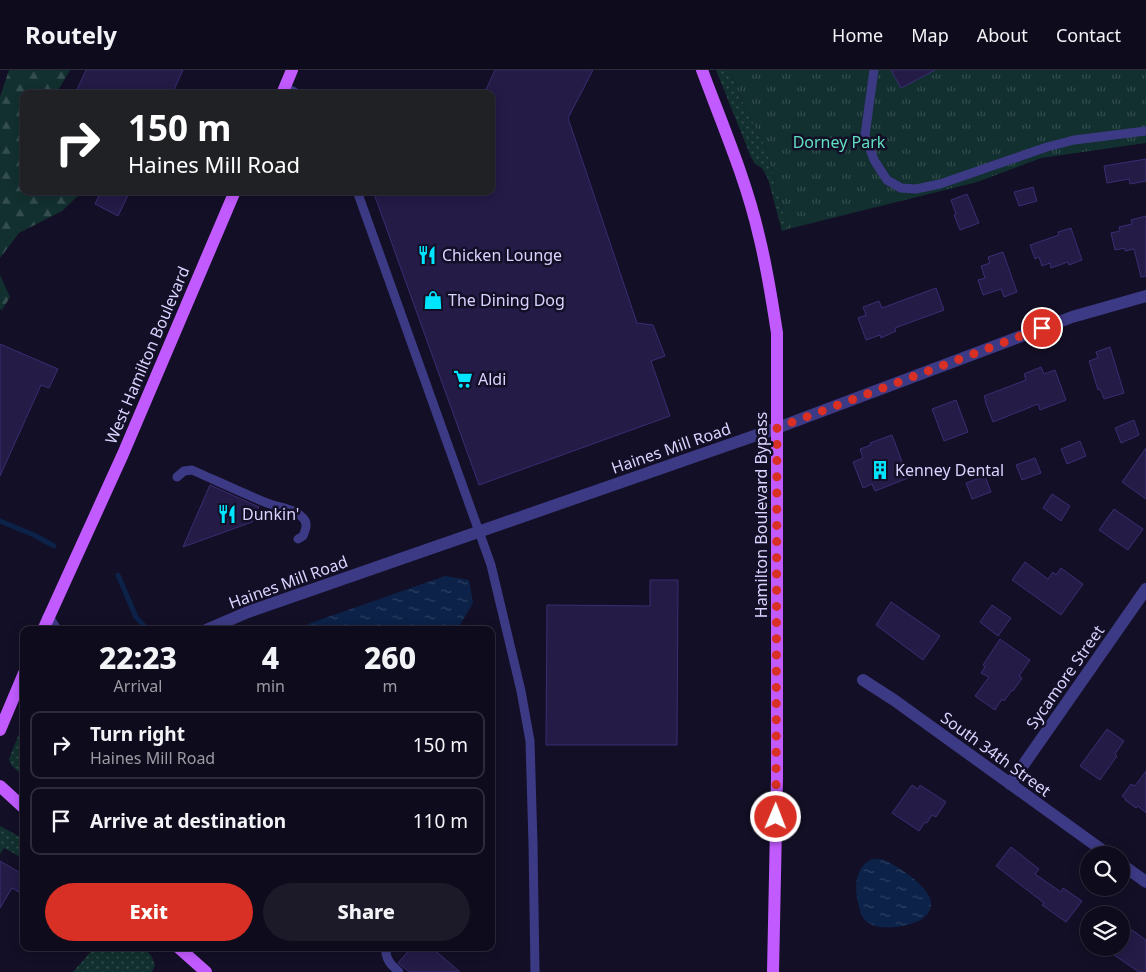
<!DOCTYPE html>
<html lang="en">
<head>
<meta charset="utf-8">
<style>
	:root { --surface:#0e0b1c; --page:#1c1929; --text:#f1f3f6; --muted:#9b9ba3; --line:#2e2b3b; --accent:#d93025 }
	body { margin:0; font-family:"Noto Sans",sans-serif; background:var(--page); color:var(--text); height:100vh; display:flex; flex-direction:column; font-size:19px; white-space:nowrap }
	* { box-sizing:border-box; margin:0 }
	p { font-size:16px; color:var(--muted) }
	.icon { flex:none; width:28px; height:28px; fill:none; stroke:currentColor; stroke-width:2; stroke-linecap:round; stroke-linejoin:round }
	.map { position:relative; flex:1; overflow:hidden }
	.sheet { position:absolute; left:20px; top:556px; width:475px; height:325px; display:flex; flex-direction:column; background:var(--surface); border-radius:10px; box-shadow:0 2px 12px #0003,0 0 0 1px var(--line) }
	.sheet>* { flex:none }
	.guide { position:absolute; left:20px; top:20px; width:475px; height:105px; border-radius:10px; box-shadow:0 2px 12px #0003,0 0 0 1px var(--line); background:#202124; color:#fff; overflow:hidden }
	.fabs { position:absolute; left:1080px; top:776px; display:grid; gap:10px }
	.fabs a { display:grid; place-items:center; width:50px; height:50px; border-radius:50%; background:var(--surface); box-shadow:0 2px 12px #0003,0 0 0 1px var(--line); font-size:25px }
	.pin { position:absolute; display:grid; place-items:center; width:42px; height:42px; color:#fff; margin:-21px; border:2px solid #fff; border-radius:50%; box-shadow:0 1px 5px #0007 }
	.me { position:absolute; width:55px; margin:-28px; rotate:1deg; stroke-linejoin:round; filter:drop-shadow(0 0 4px #0008) }
	.turn { display:flex; align-items:center; gap:18px; height:105px; padding:0 25px; font-size:22px }
	.turn .icon { width:65px; height:65px; stroke-width:2.5 }
	.turn b { display:block; font-size:35px; line-height:42px }
	.eta { display:flex; justify-content:space-evenly; align-items:center; height:85px; text-align:center }
	.eta b { font-size:30px; font-weight:800; line-height:35px }
	.cta { display:flex; gap:10px; margin-top:auto; padding:10px 25px }
	.cta a { flex:1; height:58px; border-radius:30px; background:var(--accent); color:#fff; font-size:20px; font-weight:800; line-height:58px; text-align:center }
	.cta a+a { background:var(--page); color:var(--text) }
	ul { padding:0; list-style:none }
	li { display:flex; align-items:center; gap:15px; height:68px; margin:0 10px 8px; padding:0 15px; border:2px solid var(--line); border-radius:10px }
	li div { flex:1 }
	li b { display:block; font-size:19px }
	li em { font-style:normal }
	header { display:flex; align-items:center; gap:30px; box-sizing:border-box; height:70px; padding:0 25px; background:var(--surface); border-bottom:1px solid var(--line) }
	header strong { font-size:24px }
	nav { display:flex; gap:28px; margin-inline-start:auto; font-size:18px }
	.map>svg:first-child { display:block }
	.grass { fill:url(#grass-dots) }
	.forest { fill:url(#forest-firs) }
	.park { fill:url(#park-tufts) }
	.water { fill:url(#water-ripples) }
	.lines { fill:none; stroke-linecap:round; stroke-linejoin:round }
	.stream { stroke:#0c2248; stroke-width:5 }
	.building { fill:#241b47; stroke:#3b2d73 }
	.service { stroke:#3d3a85; stroke-width:9 }
	.minor { stroke:#3d3a85; stroke-width:12 }
	.tertiary { stroke:#3d3a85; stroke-width:12 }
	.primary { stroke:#c25bff; stroke-width:12 }
	.route { stroke:#d93025; stroke-width:9; stroke-dasharray:0 16.2 }
	.labels { text-anchor:middle; dominant-baseline:central; stroke-width:5; stroke-linejoin:round; paint-order:stroke }
	.park-label { font-size:16px; fill:#5fe0c0; stroke:#130f26 }
	.poi-label { font-size:16px; fill:#d9d4ff; stroke:#130f26; text-anchor:start }
	.street-label { font-size:16px; fill:#d9d4ff; stroke:#130f26 }
</style>
</head>
<body>
<header>
<strong>Routely</strong>
<nav><a>Home</a><a>Map</a><a>About</a><a>Contact</a></nav>
</header>
<div class="map">
<svg width="1146" height="902" viewBox="0 0 1146 902">
	<defs>
		<pattern id="grass-dots" width="8" height="8" patternUnits="userSpaceOnUse" patternTransform="scale(1.25)"><rect width="8" height="8" fill="#12302f"/><path d="M2 2h.1M6 6h.1" fill="none" stroke="#344d4e" stroke-width="1.8" stroke-linecap="round"/></pattern>
		<pattern id="forest-firs" width="22" height="20" patternUnits="userSpaceOnUse" patternTransform="scale(1.25)"><rect width="22" height="20" fill="#12302f"/><path d="M5 1l3.5 6h-7zM16 11l3.5 6h-7z" fill="#344d4e"/></pattern>
		<pattern id="park-tufts" width="24" height="20" patternUnits="userSpaceOnUse" patternTransform="scale(1.25)"><rect width="24" height="20" fill="#12302f"/><path d="M3 7l-1-3M5 7V3M7 7l1-3M15 17l-1-3M17 17v-4M19 17l1-3" fill="none" stroke="#344d4e"/></pattern>
		<pattern id="water-ripples" width="26" height="14" patternUnits="userSpaceOnUse" patternTransform="scale(1.25)"><rect width="26" height="14" fill="#0c2248"/><path d="M2 4q2-2 4 0t4 0M15 11q2-2 4 0t4 0" fill="none" stroke="#2f4163"/></pattern>
	</defs>
	<rect width="100%" height="100%" fill="#130f26"/>
	<g class="grass">
		<path d="M716,0H730L740,27L765,76L788,159L782,161L768,109L762,98L755,94L751,87Z"/>
		<path d="M24,651V707L11,695L9,689Z"/>
		<path d="M0,756L24,769V789L4,778L0,784Z"/>
		<path d="M94,878H143L151,885L155,895L152,902H73Z"/>
	</g>
	<g class="forest">
		<path d="M9,0H70L56,24H24V121H83L62,141L19,163L0,188V27Z"/>
		<path d="M0,205L10,227L2,240L0,239Z"/>
	</g>
	<path class="park" d="M730,0H1146V73L1041,88L977,112L788,159L765,76L740,27Z"/>
	<g class="water">
		<path d="M445,506L469,510L473,533L457,560H291Z"/>
		<path d="M872,789C875,789 877,789 880,789C894,792 930,817 931,832C932,842 924,849 916,852C903,858 874,861 865,850C861,846 860,841 859,836C854,820 854,797 872,789Z"/>
	</g>
	<g class="lines">
		<g class="stream">
			<path d="M0,451L34,465L54,476"/>
			<path d="M118,505L136,547L145,557"/>
		</g>
	</g>
	<g class="building">
		<path d="M86,0H183L172,24H75Z"/>
		<path d="M495,0H593L568,48L637,253L653,255L665,286L651,291L670,346L479,415L373,121H491V24H484Z"/>
		<path d="M891,0H935L901,18Z"/>
		<path d="M1146,89V111L1130,114L1129,109L1107,113L1104,96Z"/>
		<path d="M1033,117L1037,131L1019,136L1014,122Z"/>
		<path d="M101,121H130L118,146L95,134Z"/>
		<path d="M967,124L979,153L960,160L954,145L956,144L951,130Z"/>
		<path d="M1146,146V206L1141,207L1134,179L1125,181V178L1115,180L1111,163L1120,161L1119,157L1132,154L1131,150Z"/>
		<path d="M1071,158L1082,190L1069,195L1068,192L1051,198L1050,193L1042,196L1039,187L1035,189L1030,175L1059,165L1058,162Z"/>
		<path d="M1003,182L1017,222L1004,227L1001,219L983,225L978,210L985,208L981,196L990,193L988,187Z"/>
		<path d="M936,218L944,240L895,258L896,261L881,268L880,265L866,270L858,248L866,245L863,237L879,231L882,238Z"/>
		<path d="M0,274L58,299L49,318L41,315L0,406Z"/>
		<path d="M1110,277L1124,323L1104,329L1100,319L1098,320L1089,291L1098,288L1096,282Z"/>
		<path d="M1041,297L1044,304L1055,300L1066,330L1040,340L1038,334L993,352L985,331H986L984,326L1026,310L1024,304Z"/>
		<path d="M956,330L968,362L944,371L932,339Z"/>
		<path d="M1134,350L1139,365L1121,373L1115,358Z"/>
		<path d="M892,365L908,408L875,421L872,414L863,418L853,392L863,388L860,379L871,375L870,373Z"/>
		<path d="M1080,371L1086,386L1067,394L1061,379Z"/>
		<path d="M1146,378V429L1122,412Z"/>
		<path d="M1035,388L1041,403L1022,410L1016,395Z"/>
		<path d="M985,406L991,422L972,429L966,413Z"/>
		<path d="M210,415L259,437L252,452L183,477Z"/>
		<path d="M1052,424L1070,436L1061,451L1043,438Z"/>
		<path d="M1114,439L1143,459L1128,480L1099,460Z"/>
		<path d="M1025,492L1048,509L1053,502L1056,505L1061,498L1083,514L1061,545L1012,510Z"/>
		<path d="M650,510H678L677,675H546L547,535L650,536Z"/>
		<path d="M891,532L940,566L923,590L876,555Z"/>
		<path d="M992,535L1011,548L998,566L980,552Z"/>
		<path d="M1000,569L1030,590L1019,606L1022,608L1013,621L1012,620L1004,631L1002,629L995,640L975,626L989,607L981,603L985,597L983,595Z"/>
		<path d="M1107,659L1124,671L1115,684L1117,686L1100,710L1080,696Z"/>
		<path d="M1146,701V743L1138,736L1136,738L1125,730L1126,729L1122,726L1131,714L1135,716Z"/>
		<path d="M912,715L918,719L920,715L946,732L936,747L932,745L927,753L925,752L919,761L892,743Z"/>
		<path d="M1011,777L1039,799L1035,804L1061,822L1063,818L1082,831L1066,852L1042,835L1044,833L996,796Z"/>
		<path d="M0,791L24,805V825L12,818L0,838Z"/>
		<path d="M1132,860L1146,870V902H1139L1114,885L1120,878H1121V875Z"/>
		<path d="M411,878H432L460,902H409L398,893Z"/>
	</g>
	<g class="lines">
		<g class="service">
			<path d="M874,0L865,65L874,90L887,110L901,118L916,119L940,114L1047,77L1074,70L1146,61"/>
			<path d="M285,17L298,24"/>
			<path d="M357,121L491,495L521,621L530,671L533,774L535,902"/>
			<path d="M177,407L184,401L192,400C217,411 242,423 267,433C279,438 294,438 303,448C308,453 306,459 303,466L298,469"/>
			<path d="M386,878C385,889 391,895 399,902"/>
		</g>
		<g class="minor">
			<path d="M863,610L894,630L1109,785"/>
			<path d="M1010,714L1146,519"/>
			<path d="M1121,794L1146,812"/>
		</g>
		<g class="tertiary">
			<path d="M48,548L56,560"/>
			<path d="M206,560L248,542L777,358L1072,247L1146,226"/>
		</g>
		<g class="primary">
			<path d="M702,0C722,54 746,109 759,166C767,198 772,230 777,263V708L773,902"/>
			<path d="M282,24L292,0"/>
			<path d="M43,560L123,384L235,121"/>
			<path d="M0,660L24,603"/>
			<path d="M0,716L24,738"/>
			<path d="M179,878L206,902"/>
		</g>
	</g>
	<g class="lines">
		<path class="route" d="M776,747L777,358L1042,258"/>
	</g>
	<defs>
		<g id="restaurant-bare" transform="scale(1.5)"><path d="M-5-6h1v4h1v-4h1v4h1v-4h1v5L-1.5 .5V6h-2V.5L-5-1ZM5-6V6H3V1.5H1.5Q1.5-4 5-6Z" fill="#00e5ff" stroke="#130f26" stroke-width="2.5" paint-order="stroke"/></g>
		<g id="shop-bare" transform="scale(1.5)"><path d="M-5-2.5h2.3a2.7 3.5 0 0 1 5.4 0H5L5.5 6h-11ZM-1.5-2.5h3a1.5 2.3 0 0 0-3 0Z" fill="#00e5ff" stroke="#130f26" stroke-width="2.5" paint-order="stroke"/></g>
		<g id="supermarket-bare" transform="scale(1.5)"><path d="M-6-5.5h2.5l.6 2H6L4.5 2H-2.5L-4.4-4H-6ZM-1.5 3.2a1.3 1.3 0 1 0 .1 0ZM3 3.2a1.3 1.3 0 1 0 .1 0Z" fill="#00e5ff" stroke="#130f26" stroke-width="2.5" paint-order="stroke"/></g>
		<g id="building-bare" transform="scale(1.5)"><path d="M-4-6H4V6H1V3H-1V6H-4ZM-2.5-4.3h1.7v1.8h-1.7ZM.8-4.3h1.7v1.8H.8ZM-2.5-1h1.7V.8h-1.7ZM.8-1h1.7V.8H.8Z" fill="#00e5ff" stroke="#130f26" stroke-width="2.5" paint-order="stroke"/></g>
	</defs>
	<g fill-rule="evenodd">
		<use href="#restaurant-bare" x="427" y="185"/>
		<use href="#shop-bare" x="433" y="230"/>
		<use href="#supermarket-bare" x="463" y="309"/>
		<use href="#building-bare" x="880" y="400"/>
		<use href="#restaurant-bare" x="227" y="444"/>
	</g>
	<g class="labels">
		<g class="park-label">
			<text x="839" y="72">Dorney Park</text>
		</g>
		<g class="poi-label">
			<text x="442" y="185">Chicken Lounge</text>
			<text x="448" y="230">The Dining Dog</text>
			<text x="478" y="309">Aldi</text>
			<text x="895" y="400">Kenney Dental</text>
			<text x="242" y="444">Dunkin'</text>
		</g>
		<g class="street-label">
			<text transform="translate(147 285) rotate(-67)">West Hamilton Boulevard</text>
			<text transform="translate(671 378) rotate(-19)">Haines Mill Road</text>
			<text transform="translate(761 445) rotate(-90)">Hamilton Boulevard Bypass</text>
			<text transform="translate(288 512) rotate(-20)">Haines Mill Road</text>
			<text transform="translate(1065 607) rotate(-55)">Sycamore Street</text>
			<text transform="translate(996 684) rotate(36)">South 34th Street</text>
		</g>
	</g>
</svg>
<div class="fabs">
<a><svg class="icon" aria-label="search" viewBox="0 0 24 24"><circle cx="10" cy="10" r="6"/><path d="M15 15l6 6"/></svg></a>
<a><svg class="icon" aria-label="layers" viewBox="0 0 24 24"><path d="M12 4l9 5-9 5-9-5zM3 14l9 5 9-5"/></svg></a>
</div>
<div class="pin" style="left:1042px;top:258px;background:#d93025"><svg class="icon" aria-label="arrive" viewBox="0 0 24 24"><path d="M6 21V4h12l-3 4 3 4H6"/></svg></div>
<svg class="me" style="left:776px;top:747px" viewBox="-20 -20 40 40"><circle r="17" fill="#d93025" stroke="#fff" stroke-width="3"/><path d="M0-11L8 9 0 5-8 9z" fill="#fff"/></svg>
<div class="guide">
<div class="turn"><svg class="icon" aria-label="right" viewBox="0 0 24 24"><path d="M7 20v-9h11M14 6l5 5-5 5"/></svg><div><b>150 m</b>Haines Mill Road</div></div>
</div>
<section class="sheet">
<div class="eta">
<div><b>22:23</b><p>Arrival</p></div>
<div><b>4</b><p>min</p></div>
<div><b>260</b><p>m</p></div>
</div>
<ul>
<li><svg class="icon" aria-label="right" viewBox="0 0 24 24"><path d="M7 20v-9h11M14 6l5 5-5 5"/></svg><div><b>Turn right</b><p>Haines Mill Road</p></div><em>150 m</em></li>
<li><svg class="icon" aria-label="arrive" viewBox="0 0 24 24"><path d="M6 21V4h12l-3 4 3 4H6"/></svg><div><b>Arrive at destination</b></div><em>110 m</em></li>
</ul>
<div class="cta"><a>Exit</a><a>Share</a></div>
</section>
</div>
</body>
</html>
